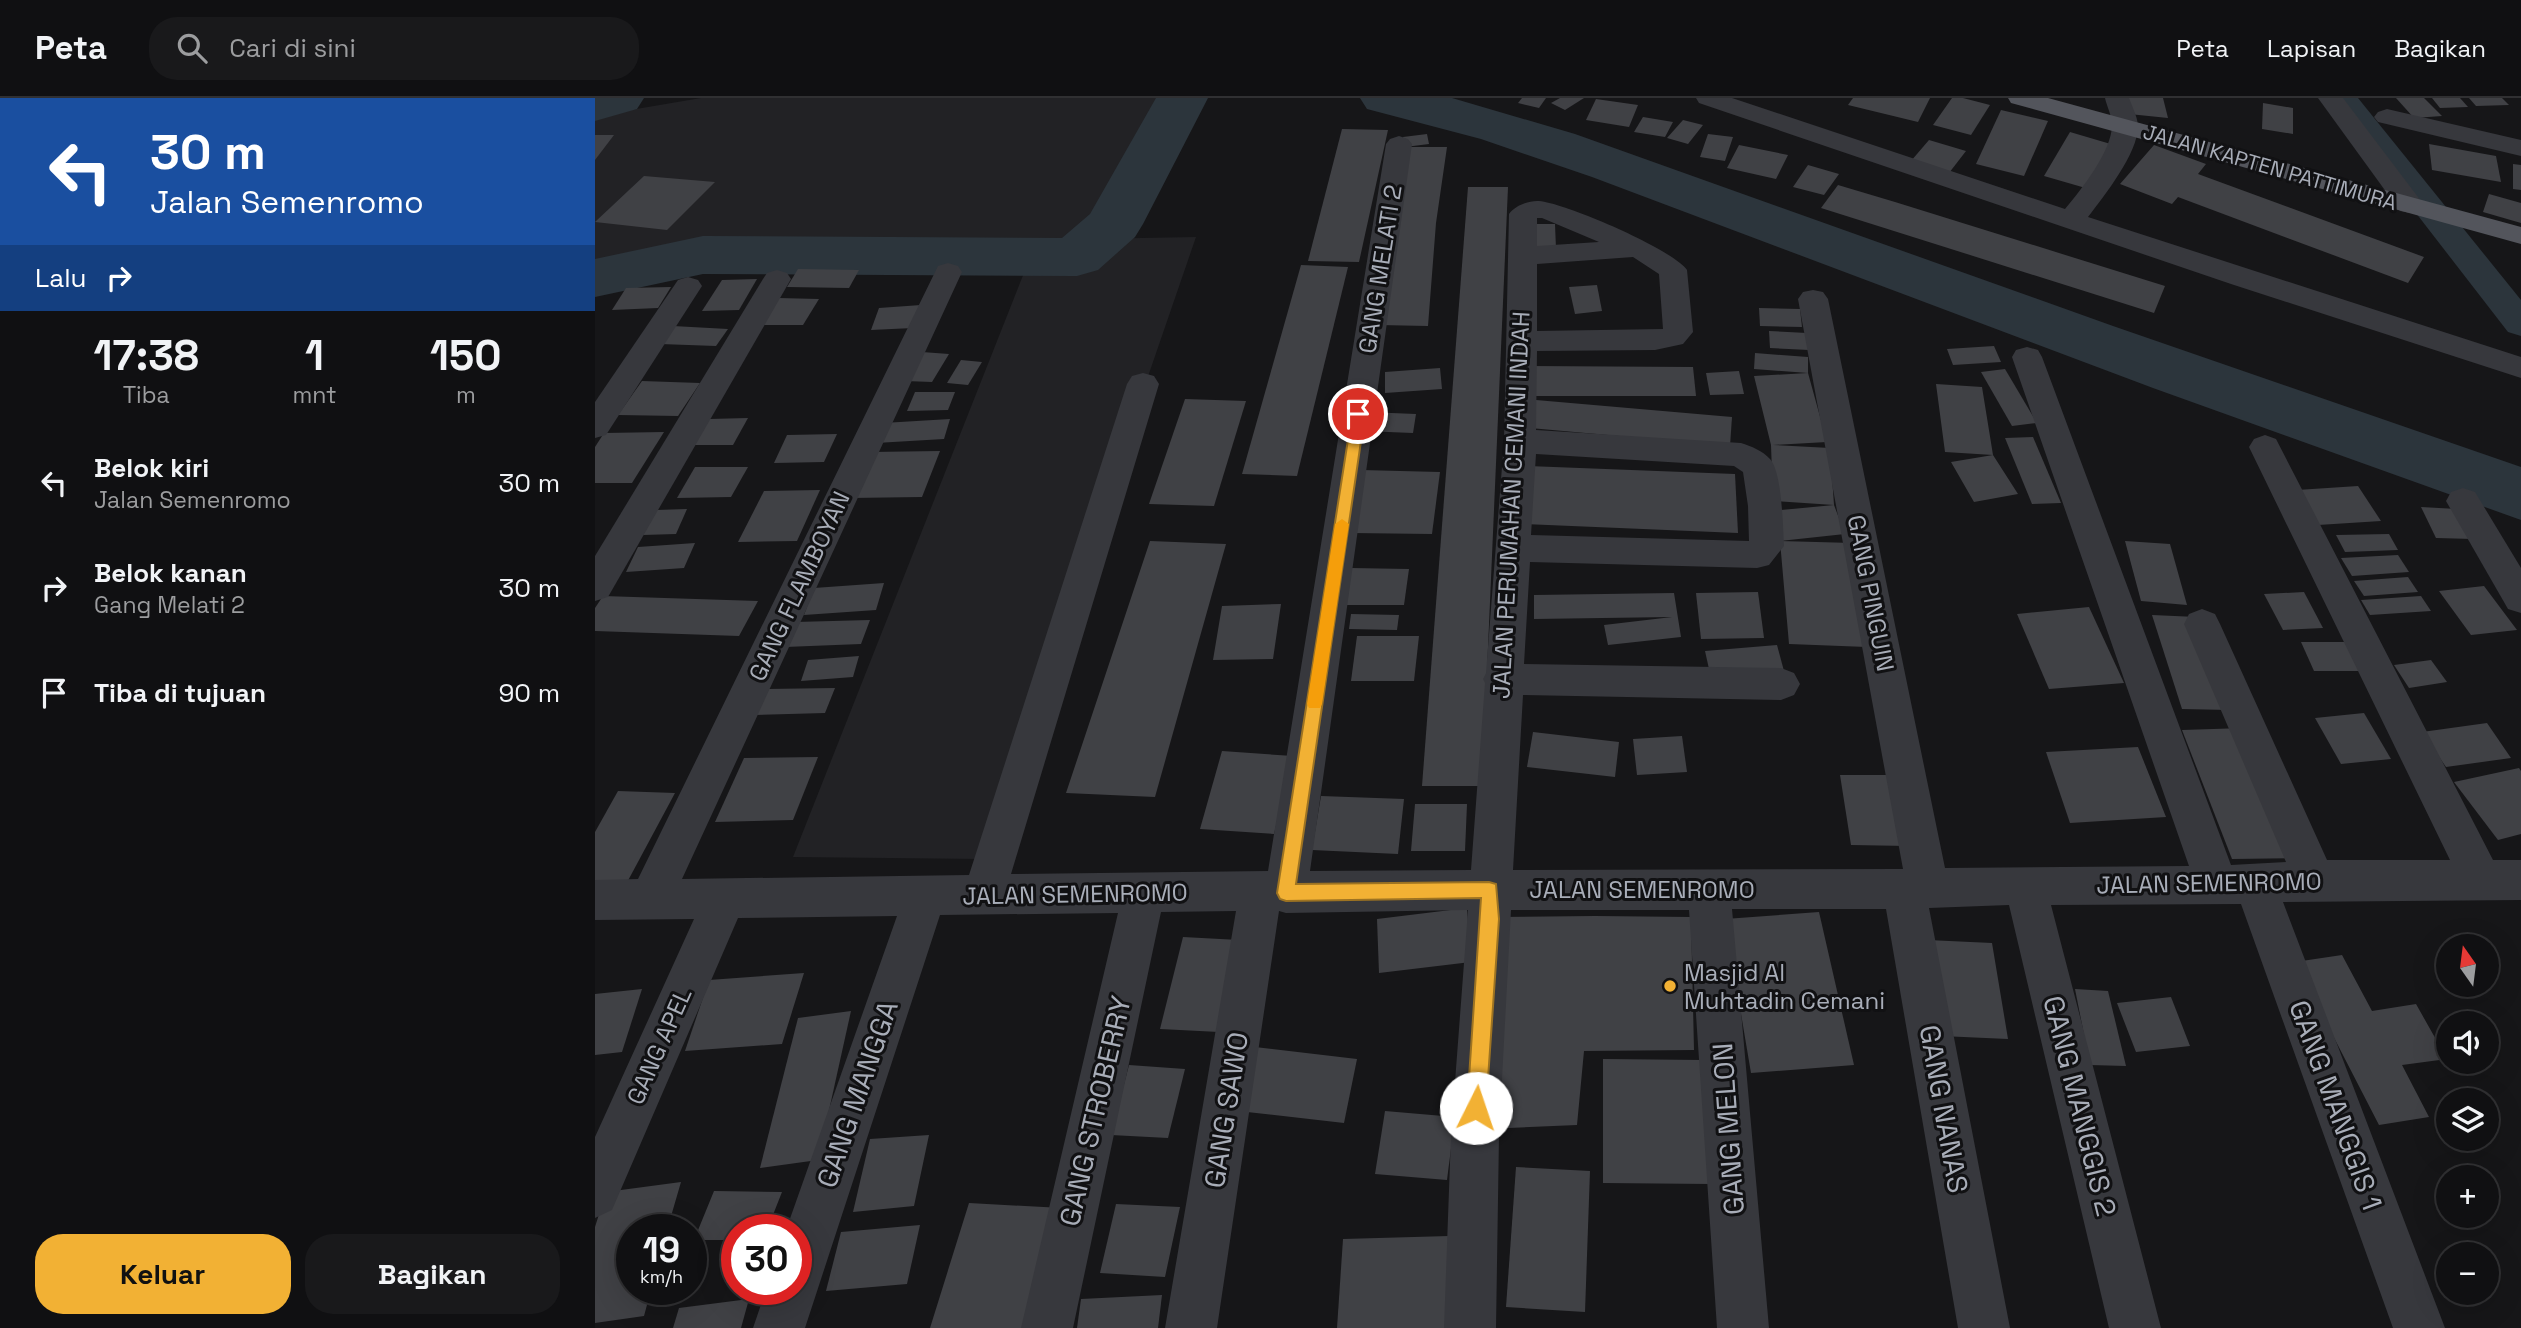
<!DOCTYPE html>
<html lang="id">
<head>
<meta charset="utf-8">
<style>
	:root { --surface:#101012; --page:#19191b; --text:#f1f3f6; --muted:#9c9d9f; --line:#303032; --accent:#f2b134 }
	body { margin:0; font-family:"Space Grotesk",sans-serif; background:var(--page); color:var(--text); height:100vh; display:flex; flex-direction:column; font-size:26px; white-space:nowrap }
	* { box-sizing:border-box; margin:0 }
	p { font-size:23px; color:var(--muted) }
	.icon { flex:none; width:38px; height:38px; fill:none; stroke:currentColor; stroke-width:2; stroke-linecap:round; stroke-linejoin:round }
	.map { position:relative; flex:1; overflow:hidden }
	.drawer { display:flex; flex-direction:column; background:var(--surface); width:595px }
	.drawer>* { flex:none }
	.top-card { background:#1a4fa0; color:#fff; overflow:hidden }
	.needle { width:46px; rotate:346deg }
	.tools { position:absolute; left:1841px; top:836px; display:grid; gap:14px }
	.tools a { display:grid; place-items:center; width:63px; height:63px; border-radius:50%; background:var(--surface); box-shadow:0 7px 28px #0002,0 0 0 2px var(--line); font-size:35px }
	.speed { position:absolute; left:21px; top:1116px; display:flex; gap:14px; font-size:35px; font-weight:700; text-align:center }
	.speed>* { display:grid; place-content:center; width:91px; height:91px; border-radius:50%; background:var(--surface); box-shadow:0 7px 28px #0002,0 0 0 2px var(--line); line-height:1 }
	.speed small { font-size:18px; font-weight:400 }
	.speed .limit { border:10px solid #d22; background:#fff; color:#111 }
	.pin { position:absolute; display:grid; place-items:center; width:60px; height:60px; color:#fff; margin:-30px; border:4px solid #fff; border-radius:50%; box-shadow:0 2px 7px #0007 }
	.me { position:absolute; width:77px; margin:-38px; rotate:4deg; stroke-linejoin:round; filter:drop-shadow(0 0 5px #0008) }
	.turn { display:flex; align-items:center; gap:24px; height:147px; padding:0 35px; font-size:32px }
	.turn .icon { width:91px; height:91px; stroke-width:2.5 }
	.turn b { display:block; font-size:49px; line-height:60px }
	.then { display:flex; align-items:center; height:66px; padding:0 35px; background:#0003; gap:14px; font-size:26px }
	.eta { display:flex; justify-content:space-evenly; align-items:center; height:119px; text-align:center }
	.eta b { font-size:42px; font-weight:700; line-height:49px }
	.cta { display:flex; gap:14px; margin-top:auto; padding:14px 35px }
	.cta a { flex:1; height:80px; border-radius:28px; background:var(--accent); color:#111; font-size:28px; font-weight:700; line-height:80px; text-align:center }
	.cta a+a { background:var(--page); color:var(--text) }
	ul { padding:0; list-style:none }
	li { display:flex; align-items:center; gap:21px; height:105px; padding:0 35px }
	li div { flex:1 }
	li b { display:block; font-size:26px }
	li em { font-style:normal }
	header { display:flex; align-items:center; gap:42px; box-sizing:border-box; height:98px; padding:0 35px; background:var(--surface); border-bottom:2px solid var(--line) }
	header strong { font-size:33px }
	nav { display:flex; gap:38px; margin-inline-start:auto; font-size:24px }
	.search { width:490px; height:63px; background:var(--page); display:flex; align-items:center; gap:18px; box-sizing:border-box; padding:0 24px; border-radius:28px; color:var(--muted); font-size:26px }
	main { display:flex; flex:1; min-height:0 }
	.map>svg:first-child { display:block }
	.built { fill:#222225 }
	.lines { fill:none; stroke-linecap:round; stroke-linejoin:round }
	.canal { fill:#2c353c; fill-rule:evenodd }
	.river { fill:#2c353c; fill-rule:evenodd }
	.building { fill:#404145 }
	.minor { fill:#37383d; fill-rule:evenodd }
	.major { fill:#53555c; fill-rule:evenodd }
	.route { fill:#f2b134; stroke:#9d7322; stroke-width:2 }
	.slow { fill:#f59e0b }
	.poi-dot { fill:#f2b134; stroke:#111113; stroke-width:2.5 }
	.labels { text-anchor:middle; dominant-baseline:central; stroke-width:6; stroke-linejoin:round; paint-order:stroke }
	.far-street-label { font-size:21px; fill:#a8adb8; stroke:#111113 }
	.street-label { font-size:24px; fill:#a8adb8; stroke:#111113 }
	.poi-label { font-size:24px; fill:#a8adb8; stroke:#111113; text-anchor:start }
	.near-street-label { font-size:28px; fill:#a8adb8; stroke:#111113 }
</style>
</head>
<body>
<header>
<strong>Peta</strong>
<div class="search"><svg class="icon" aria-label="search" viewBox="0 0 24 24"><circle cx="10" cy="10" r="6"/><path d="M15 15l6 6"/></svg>Cari di sini</div>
<nav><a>Peta</a><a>Lapisan</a><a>Bagikan</a></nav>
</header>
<main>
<section class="drawer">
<div class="top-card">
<div class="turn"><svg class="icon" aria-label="left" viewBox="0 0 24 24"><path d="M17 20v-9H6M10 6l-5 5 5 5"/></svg><div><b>30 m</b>Jalan Semenromo</div></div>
<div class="then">Lalu<svg class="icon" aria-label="right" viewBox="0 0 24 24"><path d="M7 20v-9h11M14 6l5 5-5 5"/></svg></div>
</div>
<div class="eta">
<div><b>17:38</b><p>Tiba</p></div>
<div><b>1</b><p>mnt</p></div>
<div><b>150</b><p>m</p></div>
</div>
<ul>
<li><svg class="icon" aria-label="left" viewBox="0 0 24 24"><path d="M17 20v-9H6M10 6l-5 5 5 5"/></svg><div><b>Belok kiri</b><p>Jalan Semenromo</p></div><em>30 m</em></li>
<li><svg class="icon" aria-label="right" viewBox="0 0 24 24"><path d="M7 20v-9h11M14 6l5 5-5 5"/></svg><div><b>Belok kanan</b><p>Gang Melati 2</p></div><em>30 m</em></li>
<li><svg class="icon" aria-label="arrive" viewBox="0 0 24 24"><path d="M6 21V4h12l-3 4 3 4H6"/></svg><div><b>Tiba di tujuan</b></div><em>90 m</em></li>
</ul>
<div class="cta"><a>Keluar</a><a>Bagikan</a></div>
</section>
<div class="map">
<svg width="1926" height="1230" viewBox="0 0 1926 1230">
	<rect width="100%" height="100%" fill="#161618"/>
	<path class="built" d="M106,0H587L492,141L601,139L387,761L198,759L440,147L227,141L79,151L31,172L0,178V18Z"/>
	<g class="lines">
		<path class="canal" d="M1732,0H1763L1926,202V238L1913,234Z"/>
		<g class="river">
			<path d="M0,0H49L42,11L0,23Z"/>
			<path d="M561,0H613L548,126L540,139L503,172L482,178L108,176L0,199V161L108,138L467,140L495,116Z"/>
			<path d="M765,0H857L980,36L1518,228L1926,369V422L1558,290L997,79L886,41L772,11Z"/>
		</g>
	</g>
	<g class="building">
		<path d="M927,0H951L944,10L923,5Z"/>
		<path d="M965,0H989L970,12L956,5Z"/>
		<path d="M1258,0H1335L1323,24L1253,7Z"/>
		<path d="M1357,0H1368L1395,7L1376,37L1338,27Z"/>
		<path d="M1531,0H1568L1573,20L1534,16Z"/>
		<path d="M1801,0H1829L1847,18L1819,20Z"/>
		<path d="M1837,0H1865L1873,9L1845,10Z"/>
		<path d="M1874,0H1907L1914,7L1881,8Z"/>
		<path d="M1001,1L1043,7L1034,29L991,22Z"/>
		<path d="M1668,5L1698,10V36L1667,31Z"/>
		<path d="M1406,12L1453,23L1429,78L1381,66Z"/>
		<path d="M1048,19L1078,24L1070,39L1039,34Z"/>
		<path d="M1088,22L1108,27L1093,46L1072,40Z"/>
		<path d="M747,31L793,32L764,164L713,163Z"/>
		<path d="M1475,34L1519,47L1494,91L1449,78Z"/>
		<path d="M832,36L834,46L810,49H852L841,125L833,228L784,227L810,49L808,39Z"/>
		<path d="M1113,36L1138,39L1130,63L1105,59Z"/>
		<path d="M0,37H19L0,62Z"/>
		<path d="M1334,42L1371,53L1354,75L1316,63Z"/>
		<path d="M1834,46L1901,58L1906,84L1837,72Z"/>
		<path d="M1144,47L1193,57L1181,81L1132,70Z"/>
		<path d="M1559,47L1611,66L1603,76L1829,159L1813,185L1583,99L1577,106L1525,86Z"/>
		<path d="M1918,66L1926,67V92L1918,91Z"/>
		<path d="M1213,67L1244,76L1229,97L1198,89Z"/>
		<path d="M49,78L120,84L72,132L0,124Z"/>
		<path d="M1243,87L1300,104L1570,188L1559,215L1226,110Z"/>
		<path d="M873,89H913L887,688H827Z"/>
		<path d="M1894,96L1926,105V125L1888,114Z"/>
		<path d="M933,126H960L961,151L934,152Z"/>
		<path d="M706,167L753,169L702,378L647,376Z"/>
		<path d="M203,171L264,172L254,190L192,189Z"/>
		<path d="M162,181L144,212L107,213L127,182Z"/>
		<path d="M1002,187L1007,213L980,216L974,189Z"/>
		<path d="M76,189L63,210L17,212L31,190Z"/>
		<path d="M183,200L224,201L208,227H166Z"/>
		<path d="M326,207L318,230L276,232L284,210Z"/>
		<path d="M1164,210L1205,211L1207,229L1165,228Z"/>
		<path d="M78,228L133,231L121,248L65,246Z"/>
		<path d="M1174,233L1212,235L1214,252L1175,250Z"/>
		<path d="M1399,248L1406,264L1358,267L1352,251Z"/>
		<path d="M327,254L354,256L337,284L310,283Z"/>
		<path d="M1160,255L1213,259V275L1232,344L1178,347L1235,350L1239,407L1250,436L1185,443L1258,445L1272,549L1194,546L1185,443L1176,413L1239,407L1178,403L1176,347L1159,278L1213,275L1159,271Z"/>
		<path d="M366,262L387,264L373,287L352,285Z"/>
		<path d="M933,268L1098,269L1101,298H932Z"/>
		<path d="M845,270L847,291L790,295V274Z"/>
		<path d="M1410,271L1442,325L1417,328L1386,274Z"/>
		<path d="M1144,273L1149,296L1115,297L1111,275Z"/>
		<path d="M47,283L105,285L83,318L23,317Z"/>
		<path d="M1341,286L1387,289L1398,357L1423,396L1379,404L1356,364L1398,357L1350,354Z"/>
		<path d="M320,294H360L353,312L312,313Z"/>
		<path d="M590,301L651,303L619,408L554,406Z"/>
		<path d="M941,302L1137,319L1135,348L935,330Z"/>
		<path d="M772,314L821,316L818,335L768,333Z"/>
		<path d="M153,320L138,347H99L114,321Z"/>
		<path d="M355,321L349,341L281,345L288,325Z"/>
		<path d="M69,334L37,385H0V349L9,335Z"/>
		<path d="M242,336L229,364L179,365L192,337Z"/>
		<path d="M1438,339L1466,405L1437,406L1410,340Z"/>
		<path d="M345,353L327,399L255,400L275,354Z"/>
		<path d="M933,368L1140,376L1143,435L928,426Z"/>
		<path d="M100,369H153L136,399L82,400Z"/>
		<path d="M766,372L845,374L837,436L756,435Z"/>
		<path d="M1763,388L1786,423L1723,427L1702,392Z"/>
		<path d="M225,392L202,443L143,444L169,393Z"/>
		<path d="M1826,409L1862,411L1878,441L1841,440Z"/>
		<path d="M92,411L81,436L48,437L61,412Z"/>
		<path d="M1794,436L1803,452L1750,454L1741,437Z"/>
		<path d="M555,443L631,446L560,699L471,695Z"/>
		<path d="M1530,443L1575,446L1592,507L1546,503Z"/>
		<path d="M100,445L89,470L31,474L43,449Z"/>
		<path d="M1803,457L1814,474L1757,478L1746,460Z"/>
		<path d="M756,470L814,471L809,507H751Z"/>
		<path d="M1813,479L1823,494L1769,498L1759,483Z"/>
		<path d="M289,485L281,512L209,517L219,490Z"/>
		<path d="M1889,488L1922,532L1876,537L1844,493Z"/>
		<path d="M1163,494L1169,540L1106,541L1101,495Z"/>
		<path d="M1709,494L1728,530L1688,532L1669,496Z"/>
		<path d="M1079,495L1086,539L1013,547L1009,527L1077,519L939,521V497Z"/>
		<path d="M8,498L163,503L144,538L0,533V510Z"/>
		<path d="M1826,498L1836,513L1775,517L1766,502Z"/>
		<path d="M686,506L678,561L618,562L627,508Z"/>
		<path d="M1494,509L1529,585L1454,591L1422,516Z"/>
		<path d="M756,516L804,517L802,532L754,531Z"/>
		<path d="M1557,517L1602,519L1634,612L1587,611Z"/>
		<path d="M275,522L266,546L190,549L200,524Z"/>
		<path d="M762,538H824L819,583H756Z"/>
		<path d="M1706,544H1753L1767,573H1719Z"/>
		<path d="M1182,547L1189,573L1116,580L1110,553Z"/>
		<path d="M264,558L258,579L206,583L213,562Z"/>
		<path d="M1836,562L1852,584L1814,590L1799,567Z"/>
		<path d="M240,590L230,615L159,617L171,591Z"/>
		<path d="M1769,615L1796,661L1746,666L1720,620Z"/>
		<path d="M1892,625L1916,660L1851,669L1827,634Z"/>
		<path d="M1649,630L1704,760L1637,761L1587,632Z"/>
		<path d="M938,634L1024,644L1020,679L932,669Z"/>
		<path d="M1087,638L1092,674L1042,677L1038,641Z"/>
		<path d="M1543,649L1571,719L1475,725L1451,654Z"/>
		<path d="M627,653L698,658L679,736L605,731Z"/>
		<path d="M223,659L198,722L120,724L149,660Z"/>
		<path d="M1924,670L1926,673V736L1903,742L1859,684Z"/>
		<path d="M1245,677H1300L1313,748L1256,747Z"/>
		<path d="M23,693L80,695L29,790L0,789V734Z"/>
		<path d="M726,698L809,701L803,756L717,752Z"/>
		<path d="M820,706H872L870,753H816Z"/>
		<path d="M872,810L876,864L784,875L782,821Z"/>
		<path d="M1224,814L1259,967L1156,975L1130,821Z"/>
		<path d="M1000,818L1096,819L1099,952L989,953L982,1027L890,1031L900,819Z"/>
		<path d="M588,839L644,842L624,934L565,931Z"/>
		<path d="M1333,842L1397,845L1413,941L1346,938Z"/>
		<path d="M1747,857L1777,913L1821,906L1852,961L1807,967L1834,1019L1784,1027L1700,864Z"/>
		<path d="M209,875L187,946L90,953L114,882Z"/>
		<path d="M47,891L27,954L0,957V896Z"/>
		<path d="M1480,891L1513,893L1531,968L1495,967Z"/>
		<path d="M1576,899L1595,948L1541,954L1522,905Z"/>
		<path d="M256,913L223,1062L165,1070L203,920Z"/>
		<path d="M660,949L762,961L749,1025L643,1013Z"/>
		<path d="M1008,961L1108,962L1116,1086L1008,1085Z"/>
		<path d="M534,967L590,971L573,1040L516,1037Z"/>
		<path d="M790,1013L860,1019L852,1082L780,1076Z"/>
		<path d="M334,1037L319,1108L258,1114L275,1041Z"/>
		<path d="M921,1069L995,1073L990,1214L911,1209Z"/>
		<path d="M86,1084L72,1132H37V1192H56L49,1218L0,1225V1129L11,1094Z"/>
		<path d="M119,1093L187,1094L172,1132H142V1142H99Z"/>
		<path d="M374,1105L467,1110L434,1230H335Z"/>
		<path d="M521,1106L585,1109L570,1179L505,1175Z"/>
		<path d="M325,1127L312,1186L231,1193L246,1134Z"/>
		<path d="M854,1138L851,1230H742L748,1141Z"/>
		<path d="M567,1197L563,1230H482L486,1201Z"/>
		<path d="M154,1201L146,1230H78L84,1210Z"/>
	</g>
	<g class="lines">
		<g class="minor">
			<path d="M1101,0H1137L1470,111C1486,92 1517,53 1517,27C1517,18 1512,9 1510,0H1534C1537,8 1542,18 1543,27C1544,54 1509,98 1493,119L1926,259V280L1636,186L1104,5Z"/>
			<path d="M1723,0H1748L1829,107L1825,113L1815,115L1805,113Z"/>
			<path d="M1792,11L1926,42V58L1783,24L1779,19L1783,14Z"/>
			<path d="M804,38L813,41L817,46L715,773L876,772L890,585L888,581L891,575L909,343L914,116C920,108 932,103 942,103C967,103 1079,152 1092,172L1098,234L1088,246L1060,252L942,253L941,332L1146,345C1156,348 1168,353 1175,361C1187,374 1188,429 1189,448L1174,467L1162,470L935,464L929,566L1186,570L1199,575L1205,586L1199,597L1186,602L928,597L918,772L1308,771L1203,201L1208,194L1218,192L1228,194L1233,201L1350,770L1594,768L1417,259L1421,252L1432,249L1443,252L1447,259L1636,767L1691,764L1589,526L1594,516L1607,511L1620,516L1625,526L1732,762H1855L1654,349L1659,341L1670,337L1681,341L1898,762H1926V802L1688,804L1850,1230H1798L1646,806L1456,807L1566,1230H1514L1414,807L1334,810L1415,1230H1363L1291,811H1137L1174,1230H1122L1094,812H916L904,1037L901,1230H849L856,1037L873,812L691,815L684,813L622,1230H570L641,813L566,814L478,1230H426L523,815L345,817L210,1230H158L171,1192H201V1132H191L302,818L143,820L17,1112L0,1120V1039L99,821L0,822V782L43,781L343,168L353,165L363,168L367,174L87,781L374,777L532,286L537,278L548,275L559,278L564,286L416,776L673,773L791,46L795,41ZM942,120H947L1004,144L942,148ZM1038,159L1064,176L1068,231L942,233V166ZM941,356L1139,368L1148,374L1153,408L1154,443L936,437Z"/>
			<path d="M182,172L192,175L196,181L13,499L0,503V458L168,181L172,175Z"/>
			<path d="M93,179L103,182L107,188L11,337L0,340V304L83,182Z"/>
			<path d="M1868,390L1880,394L1926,470V515L1913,511L1851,403L1856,394Z"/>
		</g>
		<path class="major" d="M1413,0H1453L1926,129V146L1416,5Z"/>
	</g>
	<path class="route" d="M763,312L770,316L701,786L894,784L901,786L904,821L891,1010L888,1017L881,1020L875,1017L872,1010L886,800L691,803L685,801L682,795L757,316Z"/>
	<path class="slow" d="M747,421L754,426L727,606L725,610H714L712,606L740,426Z"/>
	<circle class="poi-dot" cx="1075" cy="888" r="7"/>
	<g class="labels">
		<g class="far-street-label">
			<text transform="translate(1675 69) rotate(16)">JALAN KAPTEN PATTIMURA</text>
		</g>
		<g class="street-label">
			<text transform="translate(785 171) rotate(-81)">GANG MELATI 2</text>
			<text transform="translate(916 407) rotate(-87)">JALAN PERUMAHAN CEMANI INDAH</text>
			<text transform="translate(204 488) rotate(-65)">GANG FLAMBOYAN</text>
			<text transform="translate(1276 495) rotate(79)">GANG PINGUIN</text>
			<text transform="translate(1614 785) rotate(-1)">JALAN SEMENROMO</text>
			<text x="1047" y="791">JALAN SEMENROMO</text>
			<text transform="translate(480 796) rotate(-1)">JALAN SEMENROMO</text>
			<text transform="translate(64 948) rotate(-66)">GANG APEL</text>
		</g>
		<g class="poi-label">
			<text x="1089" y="874">Masjid Al<tspan x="1089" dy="28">Muhtadin Cemani</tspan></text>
		</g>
		<g class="near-street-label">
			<text transform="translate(262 996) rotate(-71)">GANG MANGGA</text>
			<text transform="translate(1741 1007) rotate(70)">GANG MANGGIS 1</text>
			<text transform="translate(1485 1008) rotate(76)">GANG MANGGIS 2</text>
			<text transform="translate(1349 1011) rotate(80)">GANG NANAS</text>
			<text transform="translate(631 1012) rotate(-81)">GANG SAWO</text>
			<text transform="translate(500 1013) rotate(-77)">GANG STROBERRY</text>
			<text transform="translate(1133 1031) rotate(-94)">GANG MELON</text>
		</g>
	</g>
</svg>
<div class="tools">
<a><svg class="needle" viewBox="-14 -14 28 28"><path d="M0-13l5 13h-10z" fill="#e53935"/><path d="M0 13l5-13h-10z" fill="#9c9d9f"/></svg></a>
<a><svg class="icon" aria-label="sound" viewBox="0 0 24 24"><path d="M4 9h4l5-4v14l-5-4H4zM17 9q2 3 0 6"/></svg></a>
<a><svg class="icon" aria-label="layers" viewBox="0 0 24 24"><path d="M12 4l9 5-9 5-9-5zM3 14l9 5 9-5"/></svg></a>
<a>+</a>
<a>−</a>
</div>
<div class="speed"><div>19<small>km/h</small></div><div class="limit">30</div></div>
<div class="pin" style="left:763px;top:316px;background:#d93025"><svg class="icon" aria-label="arrive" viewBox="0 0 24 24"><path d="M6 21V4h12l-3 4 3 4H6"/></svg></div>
<svg class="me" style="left:881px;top:1010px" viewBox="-20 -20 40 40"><circle r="19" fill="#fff"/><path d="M0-13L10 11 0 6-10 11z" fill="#f2b134"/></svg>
</div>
</main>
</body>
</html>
